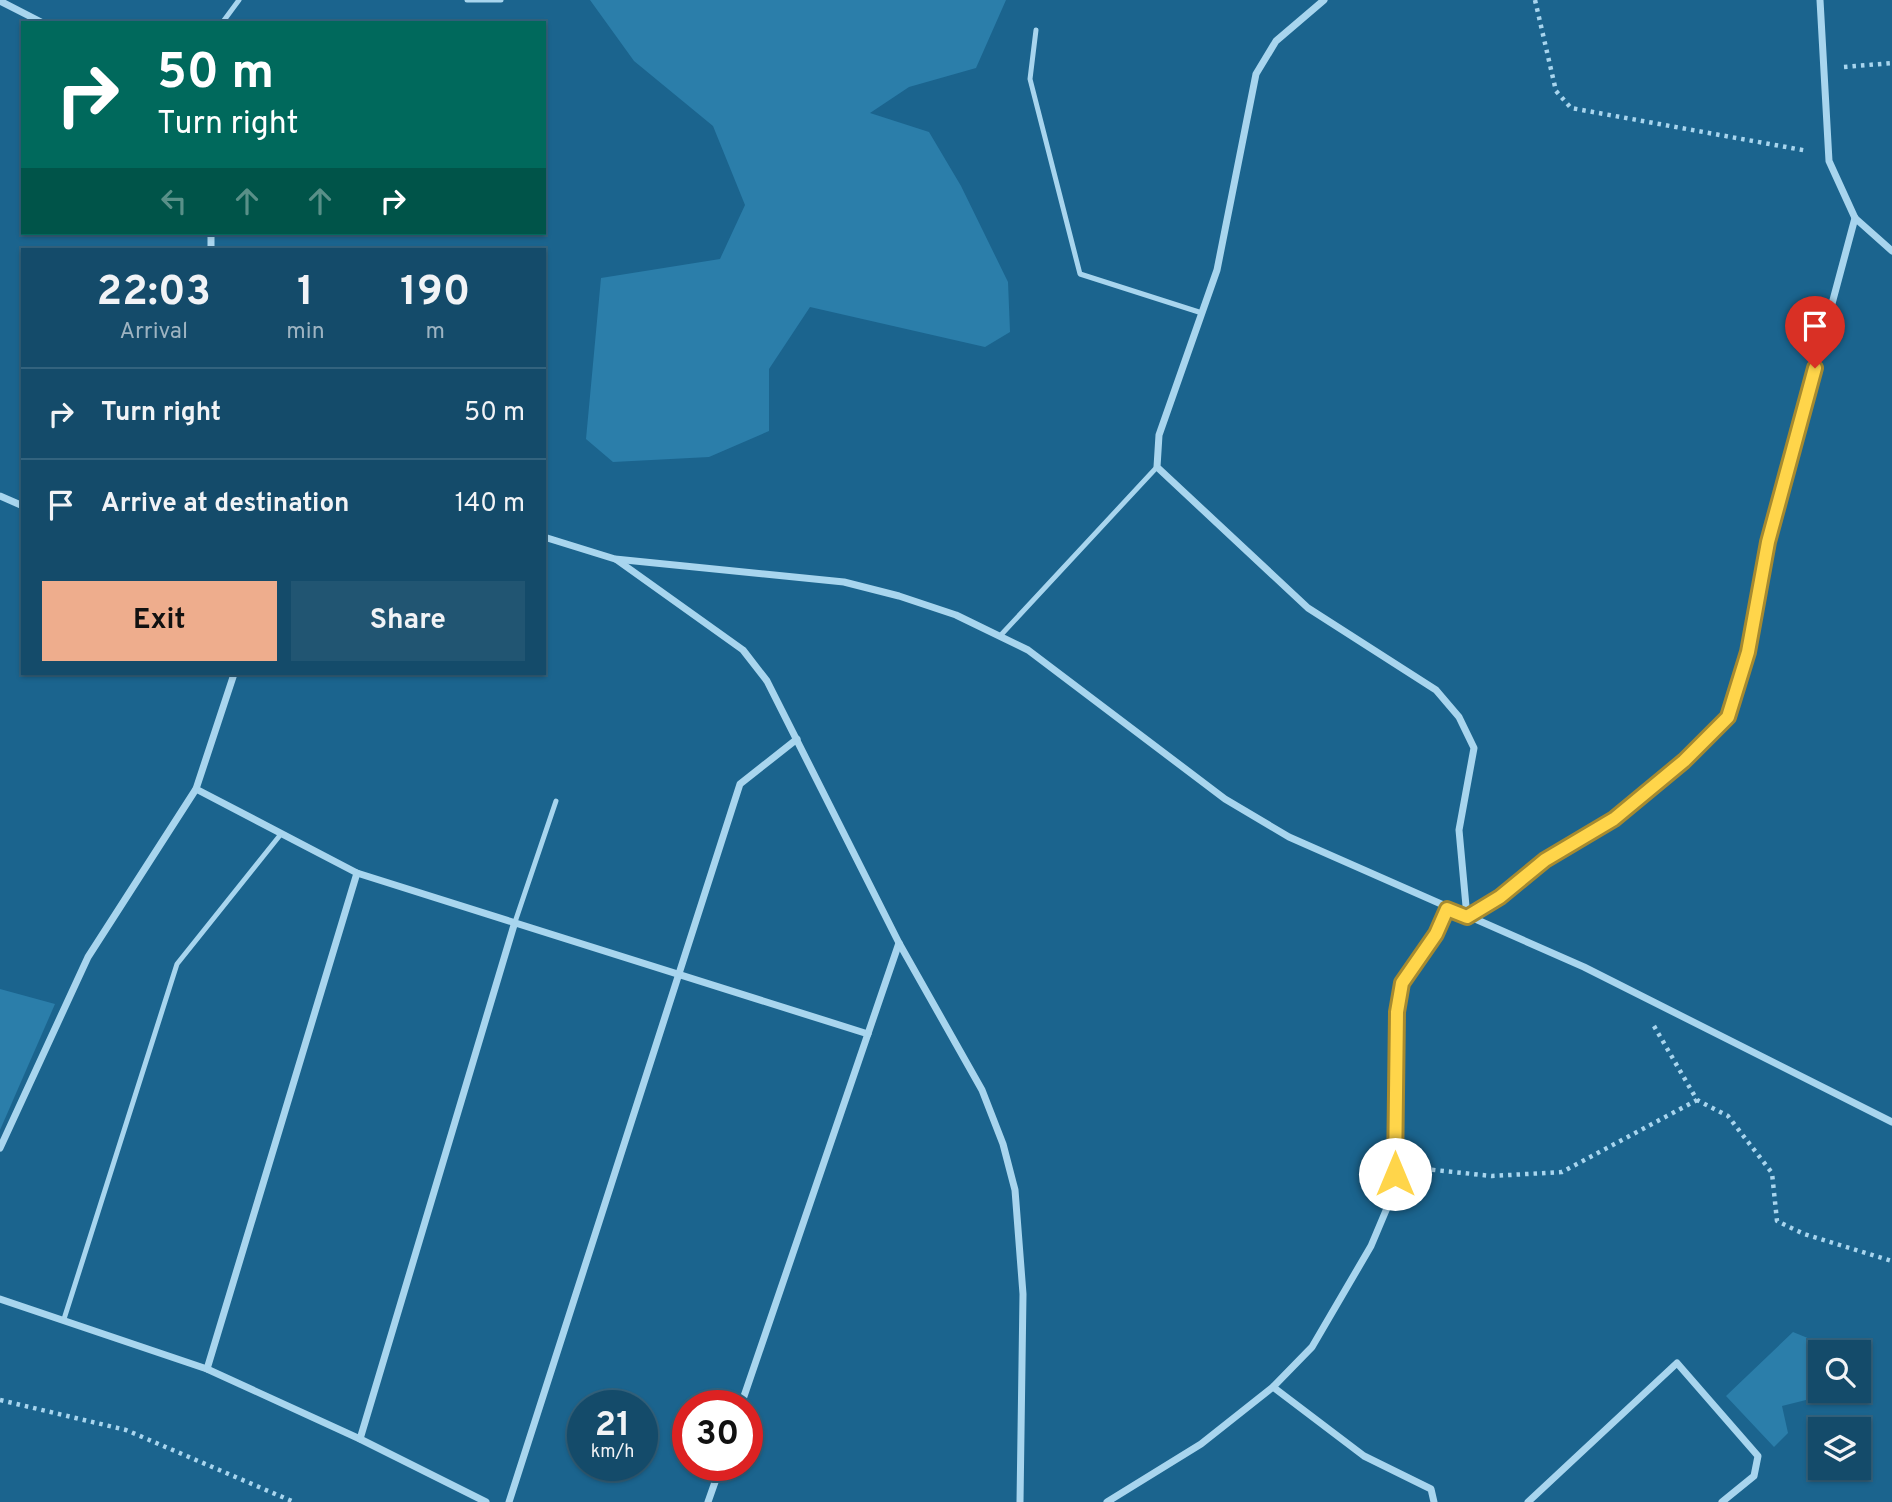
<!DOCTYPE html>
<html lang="en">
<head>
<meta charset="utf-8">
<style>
	:root { --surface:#144b6a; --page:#215572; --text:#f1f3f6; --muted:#9db3c1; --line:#33637e; --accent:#eead8d }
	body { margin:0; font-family:Overpass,sans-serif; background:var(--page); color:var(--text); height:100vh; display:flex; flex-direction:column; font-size:26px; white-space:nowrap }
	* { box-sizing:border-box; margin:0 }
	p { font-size:23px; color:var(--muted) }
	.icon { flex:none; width:38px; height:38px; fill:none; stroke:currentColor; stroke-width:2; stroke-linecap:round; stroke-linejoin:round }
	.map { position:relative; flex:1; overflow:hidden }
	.sheet { position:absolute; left:21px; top:248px; width:525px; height:427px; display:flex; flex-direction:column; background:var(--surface); border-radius:0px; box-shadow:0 2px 5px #0004,0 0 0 2px var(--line) }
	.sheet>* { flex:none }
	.top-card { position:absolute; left:21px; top:21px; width:525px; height:214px; border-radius:0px; box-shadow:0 2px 5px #0004,0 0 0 2px var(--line); background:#00695c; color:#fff; overflow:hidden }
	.fabs { position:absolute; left:1808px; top:1340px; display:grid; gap:14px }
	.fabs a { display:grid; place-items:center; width:63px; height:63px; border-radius:0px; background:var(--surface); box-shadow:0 2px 5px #0004,0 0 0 2px var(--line); font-size:35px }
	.speed { position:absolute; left:567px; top:1390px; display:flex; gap:14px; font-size:35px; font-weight:700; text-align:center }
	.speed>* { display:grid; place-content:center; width:91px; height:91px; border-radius:50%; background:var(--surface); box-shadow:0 2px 5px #0004,0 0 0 2px var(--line); line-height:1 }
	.speed small { font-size:18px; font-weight:400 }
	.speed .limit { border:10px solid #d22; background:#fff; color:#111 }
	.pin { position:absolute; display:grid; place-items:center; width:60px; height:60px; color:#fff; margin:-72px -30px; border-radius:50% 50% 50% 0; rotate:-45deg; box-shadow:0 0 7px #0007 }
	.pin .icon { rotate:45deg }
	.me { position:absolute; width:77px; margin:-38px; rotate:0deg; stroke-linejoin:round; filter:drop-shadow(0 0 5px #0008) }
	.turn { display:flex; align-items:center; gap:24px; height:147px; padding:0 21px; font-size:32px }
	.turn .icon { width:91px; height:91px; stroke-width:2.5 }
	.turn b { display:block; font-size:49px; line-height:60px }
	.lanes { display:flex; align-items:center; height:66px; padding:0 21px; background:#0003; justify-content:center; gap:35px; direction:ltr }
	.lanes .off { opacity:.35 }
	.eta { display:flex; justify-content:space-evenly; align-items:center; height:119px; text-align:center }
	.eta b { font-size:42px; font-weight:700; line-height:49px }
	.button { display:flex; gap:14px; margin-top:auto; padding:14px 21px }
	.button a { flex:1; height:80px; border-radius:0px; background:var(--accent); color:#111; font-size:28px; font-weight:700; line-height:80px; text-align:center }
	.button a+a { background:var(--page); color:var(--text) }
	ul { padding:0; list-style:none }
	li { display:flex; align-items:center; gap:21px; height:91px; padding:0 21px; border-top:2px solid var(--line) }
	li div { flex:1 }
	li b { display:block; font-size:26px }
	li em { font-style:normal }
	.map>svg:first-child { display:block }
	.green { fill:#2b7eaa }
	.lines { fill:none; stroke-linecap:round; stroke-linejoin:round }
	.path { stroke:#a8d5ee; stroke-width:4.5; stroke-dasharray:3.5 5; stroke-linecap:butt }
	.service { stroke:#a8d5ee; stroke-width:5 }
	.minor { stroke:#a8d5ee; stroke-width:7 }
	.route-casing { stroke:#a68a30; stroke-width:18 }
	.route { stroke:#ffd54a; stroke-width:12 }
</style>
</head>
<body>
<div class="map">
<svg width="1892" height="1502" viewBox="0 0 1892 1502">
	<rect width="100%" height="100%" fill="#1b648e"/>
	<g class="green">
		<path d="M590,0H1006L976,68L909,87L870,113L929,132L961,186L1008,282L1010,332L985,347L810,307L769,369V431L709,457L613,462L586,439L601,278L720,259L745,205L713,126L634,61Z"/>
		<path d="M0,989L55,1004L0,1130Z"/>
		<path d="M1793,1332L1815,1341L1814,1398L1782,1406L1788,1433L1774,1447L1726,1396Z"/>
	</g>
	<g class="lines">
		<g class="path">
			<path d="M1535,0L1556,91L1571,108L1808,151"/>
			<path d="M1844,67L1892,63"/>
			<path d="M1654,1026L1697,1100L1728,1116L1772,1173L1777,1221L1804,1234L1892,1261"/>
			<path d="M1415,1168L1492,1176L1562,1172L1697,1100"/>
			<path d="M0,1400L126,1430L294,1502"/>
		</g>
		<g class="service">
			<path d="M467,0H501"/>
			<path d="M222,23L239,0"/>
			<path d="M1036,30L1030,79L1080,274L1202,313"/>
			<path d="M1000,636L1157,467"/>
			<path d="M514,925L556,801"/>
			<path d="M64,1319L177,964L281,834"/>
		</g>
		<g class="minor">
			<path d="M1324,0L1276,41L1256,74L1217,270L1159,435L1157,467L1308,608L1436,690L1459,717L1474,748L1459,830L1467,917L1500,897L1545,860L1614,819L1684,761L1728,717L1748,652L1768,542L1855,218"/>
			<path d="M1820,0L1829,161L1855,218L1892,251"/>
			<path d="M0,1L43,23"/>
			<path d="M211,250V233"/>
			<path d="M0,496L23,506"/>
			<path d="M544,537L615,559L844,582L899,596L956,615L1028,650L1225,799L1289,837L1584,967L1892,1122"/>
			<path d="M617,560L743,650L767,681L899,943L982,1090L1003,1144L1015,1190L1023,1294L1020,1502"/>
			<path d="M196,789L357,873L868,1034"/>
			<path d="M0,1148L88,957L196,789L234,674"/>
			<path d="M0,1299L207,1369L360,1439L486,1502"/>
			<path d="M207,1369L357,873"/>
			<path d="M1273,1387L1364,1456L1431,1489L1434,1502"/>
			<path d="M741,1405L899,943"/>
			<path d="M360,1439L514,925"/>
			<path d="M509,1502L740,784L797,739"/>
			<path d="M708,1502L721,1465"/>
			<path d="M1107,1502L1201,1444L1273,1387L1312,1347L1371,1246L1387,1208L1395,1174L1396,1041L1402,983L1436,934L1447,909"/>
			<path d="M1528,1502L1677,1363L1758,1456L1754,1476L1722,1502"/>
		</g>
	</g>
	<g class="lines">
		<g class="route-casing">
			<path id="route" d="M1395,1174L1397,1012L1402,983L1436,934L1447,909L1467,917L1500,897L1545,860L1614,819L1684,761L1728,717L1748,652L1768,542L1815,368"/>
		</g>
		<use href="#route" class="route"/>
	</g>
</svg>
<div class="fabs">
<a><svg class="icon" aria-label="search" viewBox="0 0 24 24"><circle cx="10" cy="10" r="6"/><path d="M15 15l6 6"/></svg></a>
<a><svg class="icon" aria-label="layers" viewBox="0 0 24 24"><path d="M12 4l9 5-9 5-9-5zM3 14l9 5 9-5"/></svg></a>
</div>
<div class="speed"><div>21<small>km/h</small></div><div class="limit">30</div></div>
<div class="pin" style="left:1815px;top:368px;background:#d93025"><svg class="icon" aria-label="arrive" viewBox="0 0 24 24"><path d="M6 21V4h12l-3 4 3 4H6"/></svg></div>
<svg class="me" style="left:1395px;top:1174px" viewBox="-20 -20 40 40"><circle r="19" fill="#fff"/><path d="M0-13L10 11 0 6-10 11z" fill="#ffd54a"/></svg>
<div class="top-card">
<div class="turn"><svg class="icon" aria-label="right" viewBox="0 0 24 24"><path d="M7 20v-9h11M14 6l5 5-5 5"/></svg><div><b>50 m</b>Turn right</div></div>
<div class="lanes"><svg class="icon off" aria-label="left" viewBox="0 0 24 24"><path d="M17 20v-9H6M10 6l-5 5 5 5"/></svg><svg class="icon off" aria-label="ahead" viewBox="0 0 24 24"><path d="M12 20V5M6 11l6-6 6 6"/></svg><svg class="icon off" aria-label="ahead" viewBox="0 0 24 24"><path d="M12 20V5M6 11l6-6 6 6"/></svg><svg class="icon" aria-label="right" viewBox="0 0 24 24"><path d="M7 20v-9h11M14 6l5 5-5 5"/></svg></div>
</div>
<section class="sheet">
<div class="eta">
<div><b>22:03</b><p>Arrival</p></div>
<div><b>1</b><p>min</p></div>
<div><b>190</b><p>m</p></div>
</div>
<ul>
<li><svg class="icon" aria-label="right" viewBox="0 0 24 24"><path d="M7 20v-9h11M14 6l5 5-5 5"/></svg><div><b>Turn right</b></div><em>50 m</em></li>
<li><svg class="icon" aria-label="arrive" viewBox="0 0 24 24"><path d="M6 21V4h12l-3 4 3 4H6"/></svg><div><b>Arrive at destination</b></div><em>140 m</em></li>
</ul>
<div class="button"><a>Exit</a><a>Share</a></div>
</section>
</div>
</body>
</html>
